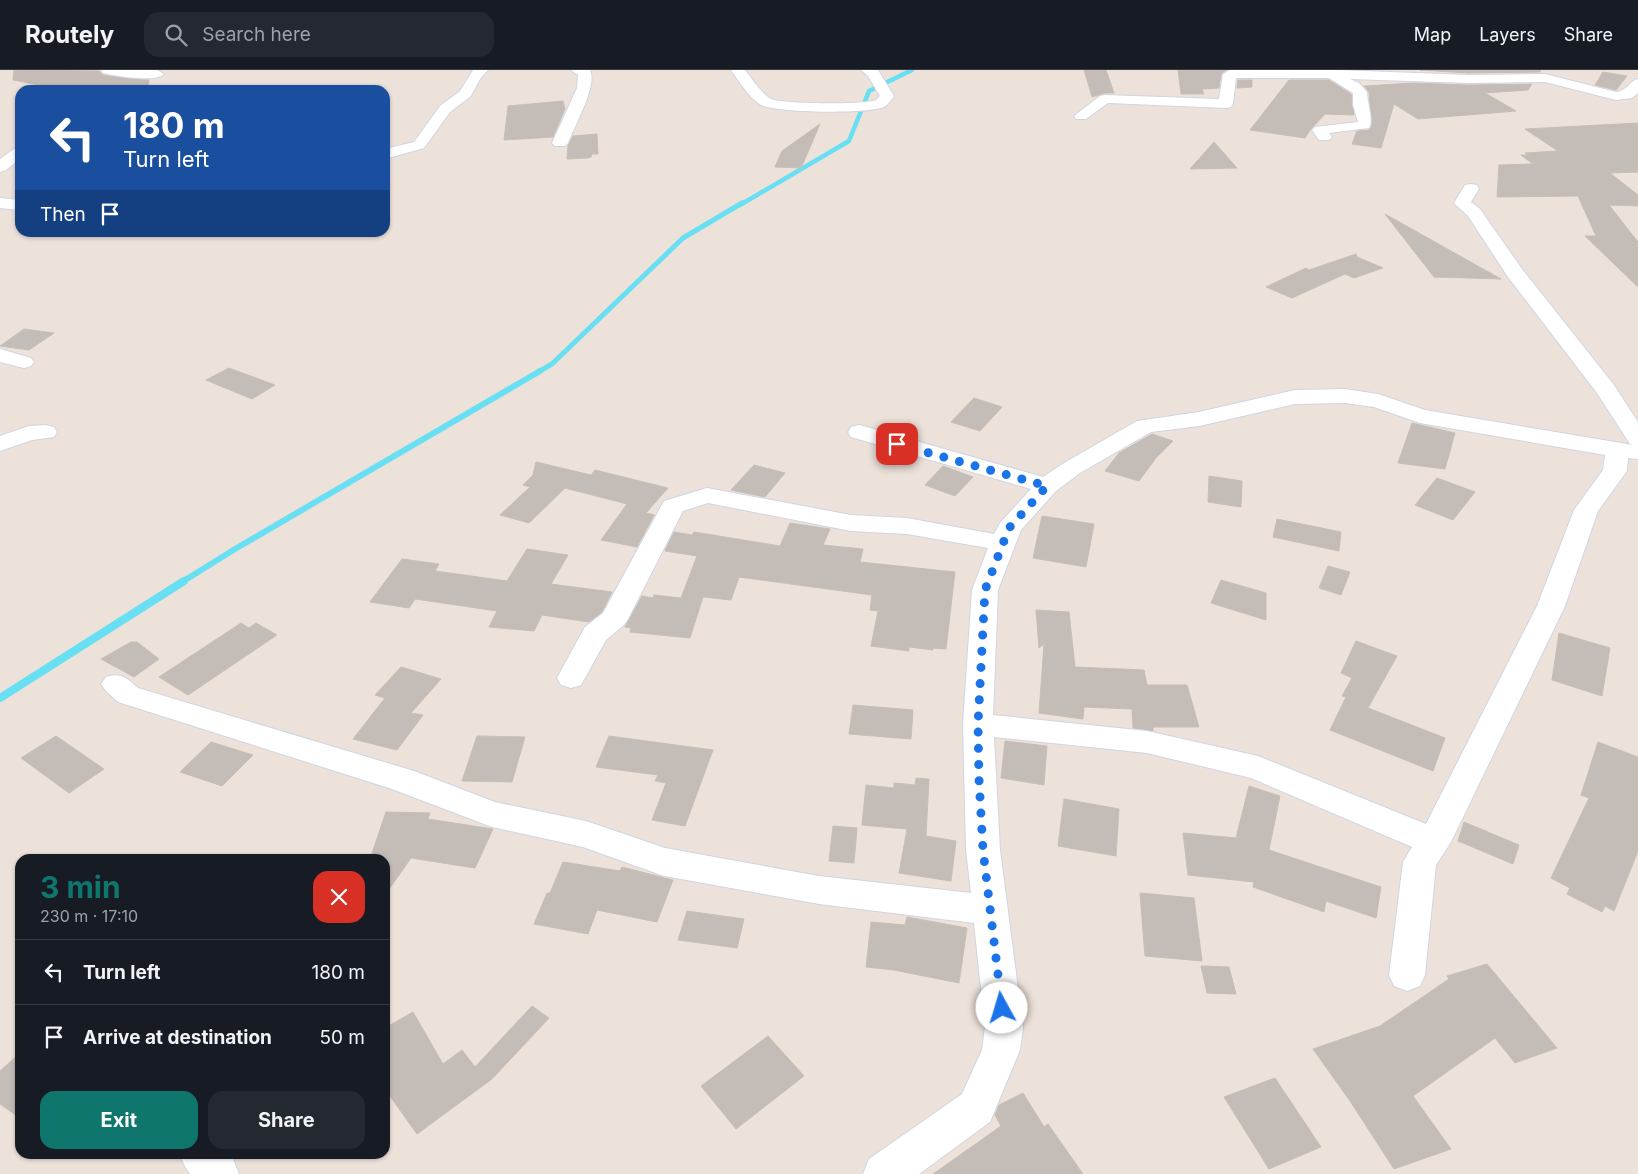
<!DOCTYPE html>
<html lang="en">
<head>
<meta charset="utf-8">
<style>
	:root { --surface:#171b24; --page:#242831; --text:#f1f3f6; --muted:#9ea1a6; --line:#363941; --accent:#0f766e }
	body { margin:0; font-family:Inter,sans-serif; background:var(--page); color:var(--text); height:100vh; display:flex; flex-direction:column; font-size:19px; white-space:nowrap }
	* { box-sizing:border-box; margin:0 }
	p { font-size:16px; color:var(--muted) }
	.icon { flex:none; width:28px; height:28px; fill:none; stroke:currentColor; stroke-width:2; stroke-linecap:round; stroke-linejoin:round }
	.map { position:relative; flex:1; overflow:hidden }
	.drawer { position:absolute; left:15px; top:784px; width:375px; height:305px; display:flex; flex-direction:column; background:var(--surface); border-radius:15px; box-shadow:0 1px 4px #0004 }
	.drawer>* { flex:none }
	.guide { position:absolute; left:15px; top:15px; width:375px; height:152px; border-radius:15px; box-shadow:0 1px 4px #0004; background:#1a4fa0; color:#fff; overflow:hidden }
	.pin { position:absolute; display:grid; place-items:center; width:42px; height:42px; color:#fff; margin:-21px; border-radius:10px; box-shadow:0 2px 8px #0006 }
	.me { position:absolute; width:55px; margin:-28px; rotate:354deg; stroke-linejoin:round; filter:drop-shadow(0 0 4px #0008) }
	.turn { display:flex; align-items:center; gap:18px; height:105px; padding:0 25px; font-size:22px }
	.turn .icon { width:65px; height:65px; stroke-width:2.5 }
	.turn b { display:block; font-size:35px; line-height:42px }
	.then { display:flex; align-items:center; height:48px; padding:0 25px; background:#0003; gap:10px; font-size:19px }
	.round { display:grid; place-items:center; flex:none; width:52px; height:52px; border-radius:15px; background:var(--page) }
	.headline { display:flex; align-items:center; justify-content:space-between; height:85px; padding:0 25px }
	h1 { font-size:30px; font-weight:700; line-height:38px; color:var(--accent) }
	.action { display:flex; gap:10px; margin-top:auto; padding:10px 25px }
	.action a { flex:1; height:58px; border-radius:15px; background:var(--accent); color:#fff; font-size:20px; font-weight:700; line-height:58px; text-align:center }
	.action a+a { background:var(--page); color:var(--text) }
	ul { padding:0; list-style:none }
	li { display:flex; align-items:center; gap:15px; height:65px; padding:0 25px; border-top:1px solid var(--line) }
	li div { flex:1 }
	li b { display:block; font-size:19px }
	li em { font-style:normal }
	header { display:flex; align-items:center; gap:30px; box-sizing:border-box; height:70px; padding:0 25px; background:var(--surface); border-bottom:1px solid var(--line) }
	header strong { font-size:24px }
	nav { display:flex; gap:28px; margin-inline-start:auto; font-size:18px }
	.search { width:350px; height:45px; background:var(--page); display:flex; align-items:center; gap:12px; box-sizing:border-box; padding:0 18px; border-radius:15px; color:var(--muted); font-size:19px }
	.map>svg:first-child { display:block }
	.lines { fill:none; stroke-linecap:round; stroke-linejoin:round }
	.stream-far3 { stroke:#68dff2; stroke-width:4.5 }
	.stream-far2 { stroke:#68dff2; stroke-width:5 }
	.stream-far1 { stroke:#68dff2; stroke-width:6 }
	.stream { stroke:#68dff2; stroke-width:8 }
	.building { fill:#c4bcb7; stroke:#c7beb4 }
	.street-casing { stroke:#cfd5e3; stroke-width:2 }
	.street { fill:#fff; fill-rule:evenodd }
	.route { stroke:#1a73e8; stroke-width:9; stroke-dasharray:0 16.2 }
</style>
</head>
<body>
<header>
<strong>Routely</strong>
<div class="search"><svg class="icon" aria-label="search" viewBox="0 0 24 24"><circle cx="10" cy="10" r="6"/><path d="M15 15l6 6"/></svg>Search here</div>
<nav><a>Map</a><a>Layers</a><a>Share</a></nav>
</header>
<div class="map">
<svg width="1638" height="1104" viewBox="0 0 1638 1104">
	<rect width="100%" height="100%" fill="#ece2da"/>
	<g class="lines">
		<path class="stream-far3" d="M740,135L849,71L869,21L912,0"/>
		<path class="stream-far2" d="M538,302L552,294L683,168L742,133"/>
		<path class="stream-far1" d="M182,512L235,479L540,301"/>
		<path class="stream" d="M0,628L184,511"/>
	</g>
	<g class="building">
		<path d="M14,0L99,1L103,5L108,6L149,10L148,20H66L13,10Z"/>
		<path d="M1084,0H1106L1114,23H1105L1092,27Z"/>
		<path d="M1178,0H1226L1221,4L1219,18L1202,19L1204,24H1181Z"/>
		<path d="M1420,0H1541L1540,2L1468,3Z"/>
		<path d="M1603,2L1627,6L1616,20L1595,15Z"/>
		<path d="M1238,10H1252V17L1237,18Z"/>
		<path d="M1289,10H1329L1351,24L1354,45L1325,44L1311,59L1305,68L1250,60Z"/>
		<path d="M1414,13L1468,15L1532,14L1528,20L1485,23L1516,41L1418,49L1394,34L1381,78L1352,74L1357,61L1369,60L1372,55L1369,22L1364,16Z"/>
		<path d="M563,31L565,39L553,67L504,70L508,36Z"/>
		<path d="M1638,53V102L1610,103L1638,125V136L1609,135L1638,172V217L1585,166H1596L1578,126L1497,127L1499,95L1533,94L1521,85H1529L1525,83L1558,81L1525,59Z"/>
		<path d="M820,54L801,98L775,97L782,81Z"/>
		<path d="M597,64L598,84H592L591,87L587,88L567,89L568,76L573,66Z"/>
		<path d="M1214,72L1237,98L1190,99Z"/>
		<path d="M1385,144L1501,209L1434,207Z"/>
		<path d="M1356,184L1357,187L1383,198L1354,208L1345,204L1292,228L1266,217L1306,198L1309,200Z"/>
		<path d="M24,259L54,263L29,280L0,276Z"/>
		<path d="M229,298L275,315L252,329L206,310Z"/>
		<path d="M974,328L1002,337L980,361L951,352Z"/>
		<path d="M1412,353L1455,363L1445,399L1398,393Z"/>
		<path d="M1152,364L1173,371L1156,388L1139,411L1105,401L1119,383Z"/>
		<path d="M536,392L591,405L595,400L668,418L646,443L654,445L637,477L601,470L627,434L565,418L529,453L500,445L530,417L523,415L533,405Z"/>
		<path d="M754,395L785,403L765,427L731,420Z"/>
		<path d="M943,396L973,407L955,426L925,415Z"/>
		<path d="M1209,406L1242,411L1241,437L1208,432Z"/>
		<path d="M1437,408L1475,422L1453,450L1415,435Z"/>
		<path d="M1042,446L1094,454L1086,497L1033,488Z"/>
		<path d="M1277,449L1341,462L1339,481L1273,467Z"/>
		<path d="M790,453L830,459L823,475L863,479L860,492L955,502L946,579L933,578V580L909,577V581L871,576L878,541L870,540L872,525L739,507L731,530L703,527L690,568L630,562L631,558L625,557L642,526L653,528L654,525L681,528L697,486L665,481L674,462L692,465L694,462L780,476Z"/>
		<path d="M527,479L568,485L551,514L612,522L602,542L589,552L542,545L534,561L489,557L497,541L415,529L409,538L370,532L402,489L439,494L435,501L507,511Z"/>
		<path d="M1328,496L1350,502L1341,525L1319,518Z"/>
		<path d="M1221,510L1266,523V550L1211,533Z"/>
		<path d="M1036,540L1069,542L1075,597L1144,600L1147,615H1187L1199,657H1153V661L1133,658L1132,639L1084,637L1083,649L1039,643L1044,574L1039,578Z"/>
		<path d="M241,553L249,558L256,553L277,565L188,625L159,607Z"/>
		<path d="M1559,563L1610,578L1602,626L1552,610Z"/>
		<path d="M1356,571L1397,586L1368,638L1445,668L1433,701L1330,660L1346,627L1342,626L1352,608L1341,603Z"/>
		<path d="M131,572H137L159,589L134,607L101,589Z"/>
		<path d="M401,597L441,609L411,643L423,645L397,680L353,669L385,628L375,625Z"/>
		<path d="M853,635L913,640L911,669L849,664Z"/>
		<path d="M56,666L104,699L69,723L21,688Z"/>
		<path d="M477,666L525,667L512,712L462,711Z"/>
		<path d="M609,666L713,680L685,756L652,750L666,713L655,711L658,705L596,697Z"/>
		<path d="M1005,671L1047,676L1044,715L1001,708Z"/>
		<path d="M211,672L253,685L222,716L180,702Z"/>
		<path d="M1598,672L1638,687V781L1614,841L1605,836L1602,842L1567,824L1570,818L1551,808L1589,728L1581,725Z"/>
		<path d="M916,708L929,709L926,766L956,771L951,811L899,803L907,759L862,755L866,715L894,718V713L915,715Z"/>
		<path d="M1249,716L1280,726L1269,780L1381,817L1376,848L1326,831L1324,842L1253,817L1254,812L1188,805L1183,763L1236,768Z"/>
		<path d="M1064,729L1119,739L1116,786L1058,776Z"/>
		<path d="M386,742L430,743L428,749L493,759L475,798L411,788L385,825V789H370Z"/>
		<path d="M1464,752L1519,775L1513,794L1458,771Z"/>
		<path d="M833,756L857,758L854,793L829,791Z"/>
		<path d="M563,792L620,801L622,797L673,810L657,852L597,840L588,864L534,854L547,823H550Z"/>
		<path d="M1140,823L1194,828L1202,891L1145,886Z"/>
		<path d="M687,841L744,849L737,878L678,870Z"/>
		<path d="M907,847L967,858L959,913L894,900L866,897L871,852L905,855Z"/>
		<path d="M1487,894L1557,978L1515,993L1495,968L1413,1026L1451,1079L1394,1099L1350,1031L1313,979L1380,956L1449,909L1447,906Z"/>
		<path d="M1201,896L1229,897L1236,924L1207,923Z"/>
		<path d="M532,936L549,948L492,1009L417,1064L385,1019V958L413,942L443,994L462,980L475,997Z"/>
		<path d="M768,966L804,1006L736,1059L701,1016Z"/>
		<path d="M20,983V1048L0,1034V1001Z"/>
		<path d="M1275,1008L1321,1077L1269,1099L1224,1027Z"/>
		<path d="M1023,1023L1044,1057L1048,1054L1083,1104H933L1001,1056L995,1045L999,1035Z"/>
	</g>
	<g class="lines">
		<g class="street-casing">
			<g id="street">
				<path d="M101,0H157L164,4C156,13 115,6 103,3Z"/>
				<path d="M473,0H488L480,9L471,26L450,42L424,78L385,89V79L414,72L440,36L460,21Z"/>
				<path d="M571,0H590C598,15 574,57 568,73L565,76H555L552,73L577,18L578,5Z"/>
				<path d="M731,0H745C752,9 761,23 771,29C783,34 864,35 876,30L880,26L868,6L861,0H878L894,26C891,30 888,35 884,37C867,44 778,43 761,35C749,28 739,11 731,0Z"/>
				<path d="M1230,0H1339L1468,5L1545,4L1616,22C1627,21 1629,11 1638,9V23L1632,28L1616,30L1545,12L1468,13L1350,9L1359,13L1367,22C1367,33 1374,51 1369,58L1329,63L1332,67L1329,70H1319L1312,60L1315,57L1358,52L1353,35V23L1329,8H1236L1233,34L1231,37L1226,38L1108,33L1086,49H1076L1074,46L1100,26L1105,25L1219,29L1223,4Z"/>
				<path d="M20,77V89L6,100L0,102V89L14,79Z"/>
				<path d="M1471,114L1477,115L1479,119L1471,132L1480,139L1522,199L1614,315L1638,352V389L1628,388L1627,401L1598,441L1565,536L1451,772L1436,795L1425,905L1420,916L1407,921L1394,916L1389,905L1403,792L1412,777L1251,708L1147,683L994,667L1000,780L1023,957L1020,980L990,1052L919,1104H863L869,1089L962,1024L982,980L985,957L974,853L819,834L664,806L583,777L492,757L392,719L118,632L106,621L101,614L106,607C121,602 127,608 138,618L414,701L495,732L586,751L665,778L819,806L971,823L966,780L963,654L972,520L988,478L907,464L851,461L708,433L683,441L628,549L624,555L606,570L581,615L571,618L561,615L557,608L581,564L585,557L603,543L664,431L707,418L851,445L907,448L994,464L1000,453L1031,419L851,367L848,362L851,357L859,355L867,357L1043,407L1064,393L1137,351L1199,342L1295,320L1345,319L1378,324L1425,340L1633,375L1630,374L1597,323L1508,207L1468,146L1454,133L1465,115ZM1345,333L1374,337L1420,353L1605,385L1603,400L1574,440L1537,536L1426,754L1258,686L1147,661L993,645L998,520L1021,460L1056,421L1080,403L1151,362L1199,356L1295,334Z"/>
				<path d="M0,128L20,130V140L0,138Z"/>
				<path d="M0,279L31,288L34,292L31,296L24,298L0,292Z"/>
				<path d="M46,355L54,357L57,362L54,367L32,370L0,381V366L29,356Z"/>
				<path d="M179,1084H228L233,1089L239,1104H190L186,1098Z"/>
			</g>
		</g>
		<use href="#street" class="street"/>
	</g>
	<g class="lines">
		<path class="route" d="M897,374L1047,416L1009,458L985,520L978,654L979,709L983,780L1002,938"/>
	</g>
</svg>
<div class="pin" style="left:897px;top:374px;background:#d93025"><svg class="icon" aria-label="arrive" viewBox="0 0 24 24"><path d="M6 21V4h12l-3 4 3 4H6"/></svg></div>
<svg class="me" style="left:1002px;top:938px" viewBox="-20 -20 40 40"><circle r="19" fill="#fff"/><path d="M0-13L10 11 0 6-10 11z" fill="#1a73e8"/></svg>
<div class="guide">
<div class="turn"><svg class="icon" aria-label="left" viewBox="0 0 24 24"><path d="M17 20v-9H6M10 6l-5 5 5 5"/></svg><div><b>180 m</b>Turn left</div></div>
<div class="then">Then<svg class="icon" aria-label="arrive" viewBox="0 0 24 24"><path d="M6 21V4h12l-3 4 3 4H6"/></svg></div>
</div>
<section class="drawer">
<div class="headline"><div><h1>3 min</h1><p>230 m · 17:10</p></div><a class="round" style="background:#d93025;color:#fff"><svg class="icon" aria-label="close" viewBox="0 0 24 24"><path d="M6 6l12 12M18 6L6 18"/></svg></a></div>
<ul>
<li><svg class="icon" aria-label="left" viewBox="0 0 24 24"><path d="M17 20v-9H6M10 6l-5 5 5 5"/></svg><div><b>Turn left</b></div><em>180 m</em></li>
<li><svg class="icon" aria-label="arrive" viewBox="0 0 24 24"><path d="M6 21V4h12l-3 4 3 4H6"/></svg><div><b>Arrive at destination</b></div><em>50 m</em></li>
</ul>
<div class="action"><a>Exit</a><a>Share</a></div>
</section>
</div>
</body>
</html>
